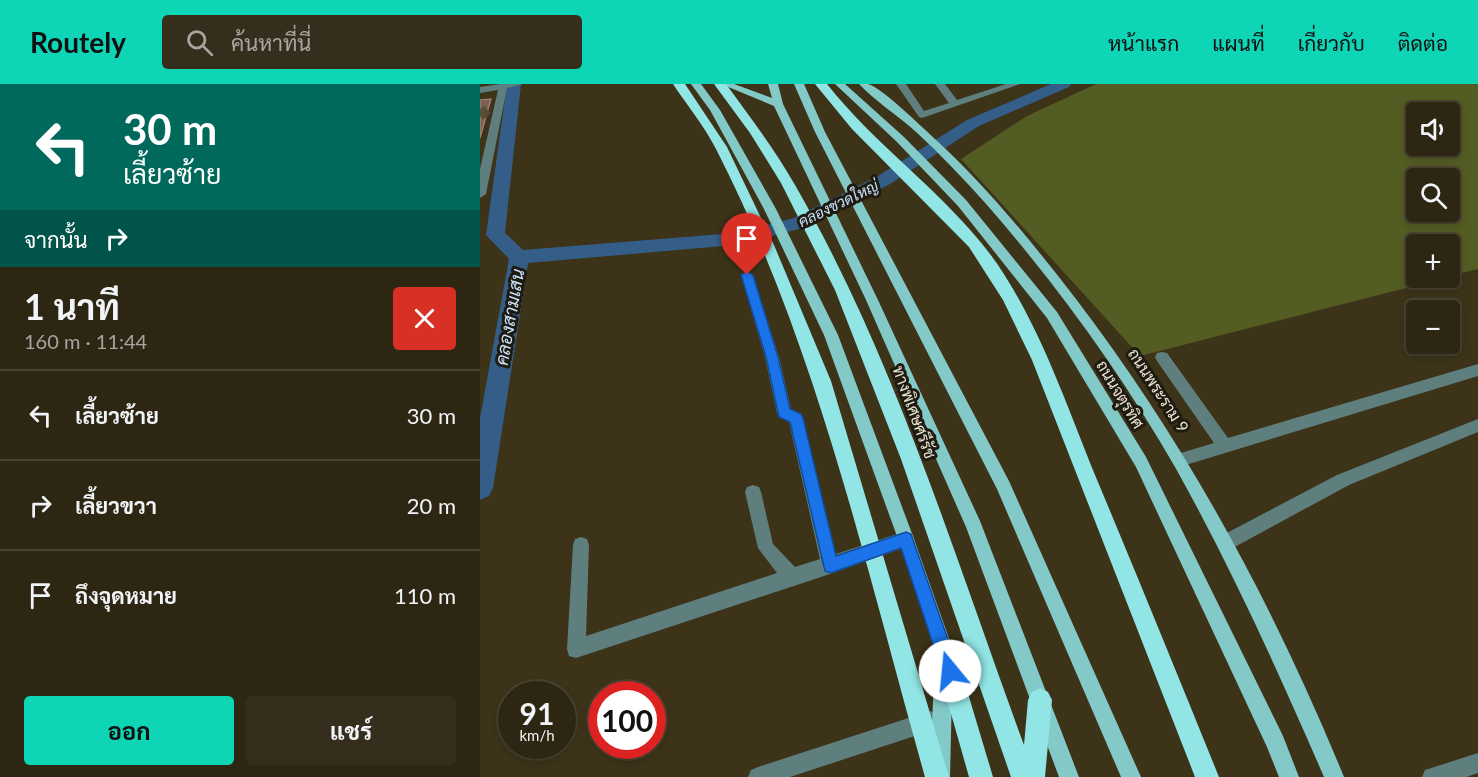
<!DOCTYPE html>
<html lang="th">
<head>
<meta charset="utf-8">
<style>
	:root { --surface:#2d2613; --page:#352e1c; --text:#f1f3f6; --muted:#a7a5a0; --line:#484333; --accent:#0dd5b5 }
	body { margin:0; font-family:Lato,Sarabun,sans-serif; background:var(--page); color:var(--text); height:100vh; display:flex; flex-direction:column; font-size:22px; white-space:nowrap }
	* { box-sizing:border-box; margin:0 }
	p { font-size:20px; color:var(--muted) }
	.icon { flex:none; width:33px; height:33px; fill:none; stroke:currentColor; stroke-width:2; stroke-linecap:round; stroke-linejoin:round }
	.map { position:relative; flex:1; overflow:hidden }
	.panel { display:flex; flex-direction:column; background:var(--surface); width:480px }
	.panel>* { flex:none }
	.banner { background:#00695c; color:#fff; overflow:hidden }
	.tools { position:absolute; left:926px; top:18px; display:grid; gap:12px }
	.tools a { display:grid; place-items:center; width:54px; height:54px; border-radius:6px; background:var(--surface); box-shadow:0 3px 9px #0003,0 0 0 2px var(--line); font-size:30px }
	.speed { position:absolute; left:18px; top:597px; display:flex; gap:12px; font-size:30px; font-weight:700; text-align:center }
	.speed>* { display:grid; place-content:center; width:78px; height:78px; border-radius:50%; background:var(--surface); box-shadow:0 3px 9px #0003,0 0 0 2px var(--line); line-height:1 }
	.speed small { font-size:15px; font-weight:400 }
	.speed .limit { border:9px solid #d22; background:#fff; color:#111 }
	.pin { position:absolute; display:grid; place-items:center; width:51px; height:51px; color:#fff; margin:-62px -26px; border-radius:50% 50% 50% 0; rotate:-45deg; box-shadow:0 0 6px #0007 }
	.pin .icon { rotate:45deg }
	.me { position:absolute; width:66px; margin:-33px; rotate:343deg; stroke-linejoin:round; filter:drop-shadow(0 0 4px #0008) }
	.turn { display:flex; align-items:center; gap:21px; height:126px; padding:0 24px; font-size:27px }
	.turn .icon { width:78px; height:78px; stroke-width:2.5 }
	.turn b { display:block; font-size:42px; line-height:51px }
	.then { display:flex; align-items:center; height:57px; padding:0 24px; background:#0003; gap:12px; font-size:22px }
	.round { display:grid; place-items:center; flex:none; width:63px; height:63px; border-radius:6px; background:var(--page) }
	.head { display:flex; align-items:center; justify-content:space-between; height:102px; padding:0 24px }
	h1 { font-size:36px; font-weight:700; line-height:45px }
	.primary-button { display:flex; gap:12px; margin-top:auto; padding:12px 24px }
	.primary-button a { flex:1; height:69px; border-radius:6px; background:var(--accent); color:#111; font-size:24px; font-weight:700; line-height:69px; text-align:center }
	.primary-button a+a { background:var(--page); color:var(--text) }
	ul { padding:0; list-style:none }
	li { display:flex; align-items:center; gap:18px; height:90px; padding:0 24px; border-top:2px solid var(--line) }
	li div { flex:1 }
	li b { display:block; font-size:22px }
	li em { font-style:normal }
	header { display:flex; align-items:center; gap:36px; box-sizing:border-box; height:84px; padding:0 30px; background:var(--accent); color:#111 }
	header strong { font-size:28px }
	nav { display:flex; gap:33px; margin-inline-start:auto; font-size:21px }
	.search { width:420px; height:54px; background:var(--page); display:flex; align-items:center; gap:15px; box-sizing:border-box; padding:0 21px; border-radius:6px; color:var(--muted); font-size:22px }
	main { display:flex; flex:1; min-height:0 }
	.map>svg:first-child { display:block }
	.green { fill:#535c22; fill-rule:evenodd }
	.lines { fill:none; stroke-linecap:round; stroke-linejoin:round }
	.canal { fill:#345e87; fill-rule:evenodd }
	.building { fill:#7c6051; stroke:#9b7d6e; stroke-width:1.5 }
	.minor-tunnel { stroke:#564e35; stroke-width:10; stroke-dasharray:10 5; stroke-linecap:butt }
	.minor { fill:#5e7f7e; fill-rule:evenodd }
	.major { fill:#83c9c8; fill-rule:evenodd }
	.highway { fill:#91e6e5; fill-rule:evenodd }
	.route { fill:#1a73e8; stroke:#114b97; stroke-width:1.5 }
	.labels { text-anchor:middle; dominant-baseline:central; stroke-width:6; stroke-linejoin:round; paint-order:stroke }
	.far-water-label { font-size:15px; font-style:italic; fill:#c9e2fd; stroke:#1f1b10 }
	.street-label { font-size:16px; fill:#e9e4d4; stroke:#1f1b10 }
	.water-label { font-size:18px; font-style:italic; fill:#c9e2fd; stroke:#1f1b10 }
</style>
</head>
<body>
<header>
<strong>Routely</strong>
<div class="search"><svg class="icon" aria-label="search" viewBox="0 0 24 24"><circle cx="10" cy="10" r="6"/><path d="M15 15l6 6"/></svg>ค้นหาที่นี่</div>
<nav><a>หน้าแรก</a><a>แผนที่</a><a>เกี่ยวกับ</a><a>ติดต่อ</a></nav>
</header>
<main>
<section class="panel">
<div class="banner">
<div class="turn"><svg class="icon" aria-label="left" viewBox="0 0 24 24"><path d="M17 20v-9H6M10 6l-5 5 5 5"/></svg><div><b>30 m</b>เลี้ยวซ้าย</div></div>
<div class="then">จากนั้น<svg class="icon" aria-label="right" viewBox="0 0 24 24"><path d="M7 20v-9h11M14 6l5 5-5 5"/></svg></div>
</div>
<div class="head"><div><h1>1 นาที</h1><p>160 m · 11:44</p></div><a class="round" style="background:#d93025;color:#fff"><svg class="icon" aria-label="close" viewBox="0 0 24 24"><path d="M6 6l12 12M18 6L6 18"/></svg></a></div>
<ul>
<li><svg class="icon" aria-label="left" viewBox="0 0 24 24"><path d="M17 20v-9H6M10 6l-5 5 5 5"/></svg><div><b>เลี้ยวซ้าย</b></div><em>30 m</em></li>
<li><svg class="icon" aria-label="right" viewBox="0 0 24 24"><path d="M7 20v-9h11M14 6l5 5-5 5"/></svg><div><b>เลี้ยวขวา</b></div><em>20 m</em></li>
<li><svg class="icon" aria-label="arrive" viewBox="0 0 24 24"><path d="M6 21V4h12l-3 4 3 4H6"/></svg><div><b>ถึงจุดหมาย</b></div><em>110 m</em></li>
</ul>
<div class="primary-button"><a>ออก</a><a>แชร์</a></div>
</section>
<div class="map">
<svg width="998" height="693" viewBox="0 0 998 693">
	<rect width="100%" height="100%" fill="#3c3319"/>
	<path class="green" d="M616,0H998V185L969,192V160H936V194H965L660,272L481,75L547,32ZM936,28H969V62H936ZM936,94H969V128H936Z"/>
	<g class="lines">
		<path class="canal" d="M27,0H41L25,149L43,166L255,149L314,134L398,92L487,36L571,0H591L589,3L499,42L410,100L327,143L255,161L48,179L13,404L9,412L0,416V334L29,175L6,151Z"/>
	</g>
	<path class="building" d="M11,15L8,25L0,54V16Z"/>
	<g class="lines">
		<path class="minor-tunnel" d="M0,32L8,25"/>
		<g class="minor">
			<path d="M20,0H43L27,4L6,110L0,114V85L18,6L0,9V3Z"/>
			<path d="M416,0H426L444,27L469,19L455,0H465L477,16L526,0H540L442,34L439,33Z"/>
			<path d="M267,187L273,191L299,273L311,325L321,330L323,334L356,470L426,447L432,449L434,455L432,461L350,490L96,574L89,572L87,565L93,461L95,455L101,453L107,455L109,461L106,552L297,489L278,464L265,408L267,403L273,401L279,403L281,408L293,460L315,483L340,475L309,338L299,333L297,329L285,273L261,191Z"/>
			<path d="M682,268L687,269L748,354L998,280V292L699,383L694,381L691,376L694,371L734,359L677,277L675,273L677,269Z"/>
			<path d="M998,335V348L869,401L751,465L745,467L739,465L737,459L739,453L857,391Z"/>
			<path d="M450,627L457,630L460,637L457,644L450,647L310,693H268L271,686L278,683Z"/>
			<path d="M998,669V689L986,693H942L945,686Z"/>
		</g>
		<g class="major">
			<path d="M211,0H221L240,26L296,125L358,251L434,455L473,566L470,693H450L455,566L418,455L344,251L284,125L230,26Z"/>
			<path d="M241,0H254L292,14L288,0H298L303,20L398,216L500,437L599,693H579L486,443L386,216L294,22Z"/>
			<path d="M314,0H324L345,48L529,397L661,693H641L517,405L335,48Z"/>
			<path d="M355,0H365L424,53L486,116L577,228L666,373L803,652L819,693H799L787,663L656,383L567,234L478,122L416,57Z"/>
			<path d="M379,0C382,0 385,0 388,0C401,3 443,44 455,55C507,103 552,158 596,215C708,362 794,522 864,693H844C798,587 751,483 695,383C643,292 576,200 507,121C484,95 460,70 435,47C417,31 395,17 379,0Z"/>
		</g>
		<g class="highway">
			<path d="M193,0H205L247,63L294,161L351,297L469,693H445C385,481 337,262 236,65C224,42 207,21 193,0Z"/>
			<path d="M234,0H246C270,33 295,66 315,101C415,274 475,474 544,661L548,616L552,608L560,604L568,608L572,616L565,693H531L421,375L355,206L301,99L270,49Z"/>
			<path d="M335,0H347C398,65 471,113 518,181C561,245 586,320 615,391C657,491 698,592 739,693H715L552,276L523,216L489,163L372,45Z"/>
			<path d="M464,555L472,558L475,566L513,693H489L453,566L456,558Z"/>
		</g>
	</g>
	<path class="route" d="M267,187L273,191L298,273L310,325L321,330L323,334L356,472L426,448L431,450L479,587L476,593L470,596L464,593L421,464L351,489L345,487L310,338L299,333L298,329L286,273L261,191Z"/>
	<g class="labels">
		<g class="far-water-label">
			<text transform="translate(358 119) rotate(-26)">คลองชวดใหญ่</text>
		</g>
		<g class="street-label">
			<text transform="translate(679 306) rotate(57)">ถนนพระราม 9</text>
			<text transform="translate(641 310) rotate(59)">ถนนจตุรทิศ</text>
			<text transform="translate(435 328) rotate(70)">ทางพิเศษศรีรัช</text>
		</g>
		<g class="water-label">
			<text transform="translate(29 233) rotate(-80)">คลองสามเสน</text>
		</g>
	</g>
</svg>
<div class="tools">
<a><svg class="icon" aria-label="sound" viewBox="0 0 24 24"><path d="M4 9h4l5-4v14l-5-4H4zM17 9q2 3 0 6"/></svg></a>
<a><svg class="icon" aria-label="search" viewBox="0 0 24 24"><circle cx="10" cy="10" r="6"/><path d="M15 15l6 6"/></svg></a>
<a>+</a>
<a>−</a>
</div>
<div class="speed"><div>91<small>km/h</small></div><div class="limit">100</div></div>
<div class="pin" style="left:267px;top:191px;background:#d93025"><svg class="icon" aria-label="arrive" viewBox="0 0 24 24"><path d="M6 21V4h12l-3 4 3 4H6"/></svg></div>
<svg class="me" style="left:470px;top:587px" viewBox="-20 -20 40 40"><circle r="19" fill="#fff"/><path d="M0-13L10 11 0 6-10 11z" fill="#1a73e8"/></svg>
</div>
</main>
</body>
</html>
